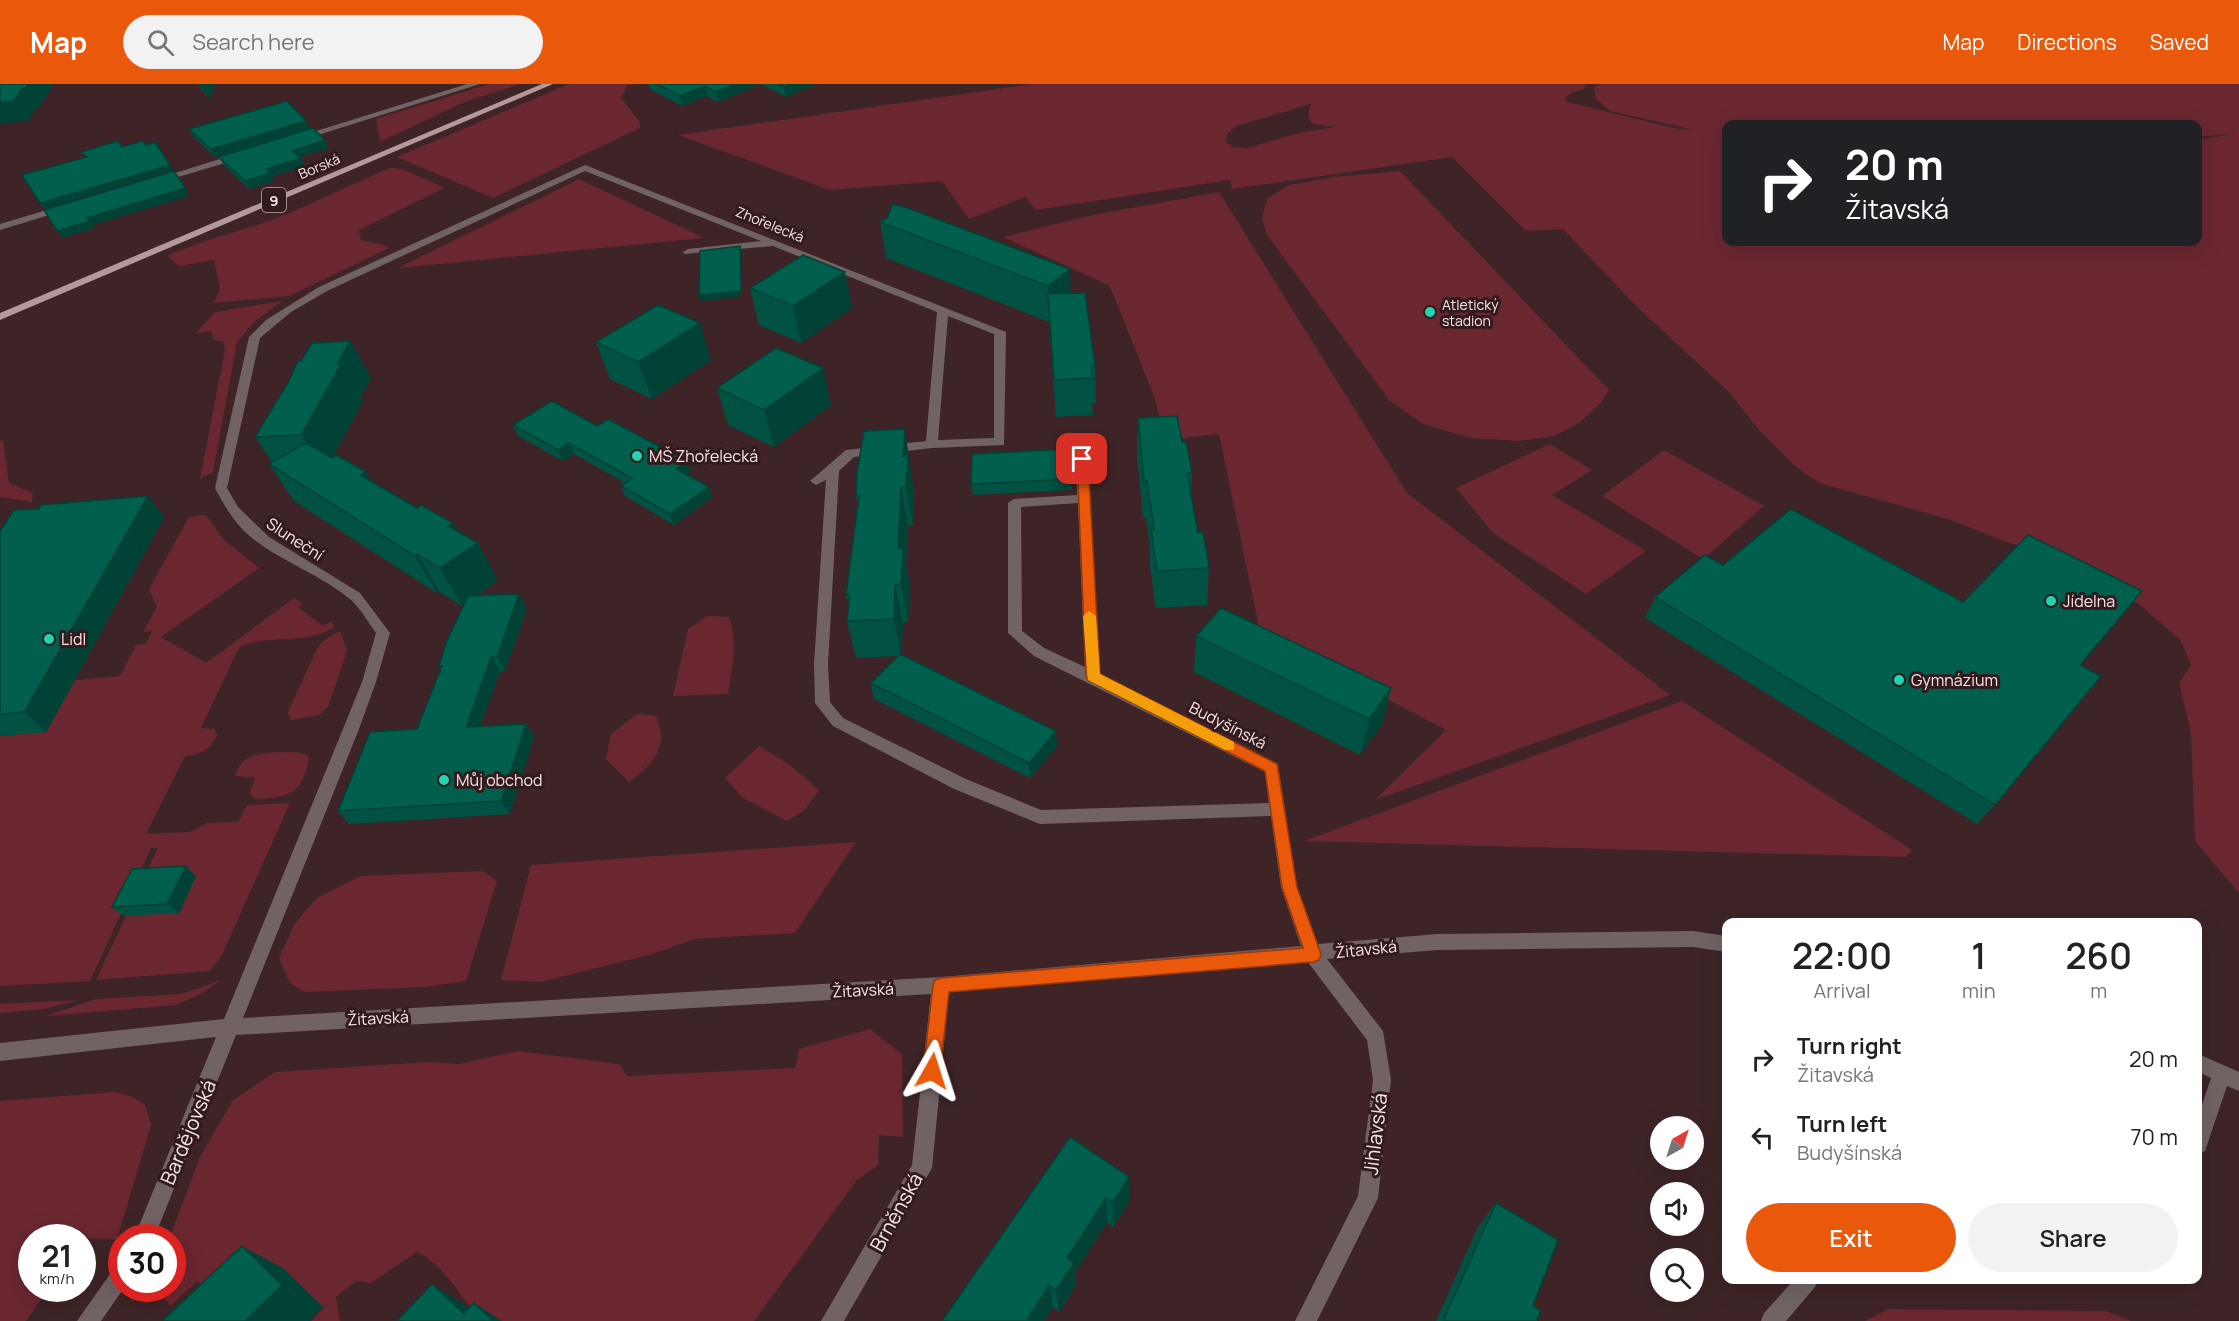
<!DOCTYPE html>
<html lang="en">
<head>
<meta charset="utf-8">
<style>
	:root { --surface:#fff; --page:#f2f2f2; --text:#222; --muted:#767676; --accent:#ea580c }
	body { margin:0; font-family:Manrope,sans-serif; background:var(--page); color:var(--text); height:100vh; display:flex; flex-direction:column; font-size:22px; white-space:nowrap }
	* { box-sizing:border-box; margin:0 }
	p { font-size:20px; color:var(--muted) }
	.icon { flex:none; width:33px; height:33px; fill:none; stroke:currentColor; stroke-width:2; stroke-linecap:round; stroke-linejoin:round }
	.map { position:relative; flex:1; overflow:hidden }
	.side { position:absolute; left:1722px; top:834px; width:480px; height:366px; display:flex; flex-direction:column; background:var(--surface); border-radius:12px; box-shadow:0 6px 24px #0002 }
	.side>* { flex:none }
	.guide { position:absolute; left:1722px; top:36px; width:480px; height:126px; border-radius:12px; box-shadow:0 6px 24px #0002; background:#202124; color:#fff; overflow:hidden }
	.needle { width:39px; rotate:39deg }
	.controls { position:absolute; left:1650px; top:1032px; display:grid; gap:12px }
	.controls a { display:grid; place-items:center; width:54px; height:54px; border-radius:50%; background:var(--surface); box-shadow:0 6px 24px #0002; font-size:30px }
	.speed { position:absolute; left:18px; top:1140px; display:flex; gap:12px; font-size:30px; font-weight:700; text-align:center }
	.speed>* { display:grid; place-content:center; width:78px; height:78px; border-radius:50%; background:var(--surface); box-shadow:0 6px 24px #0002; line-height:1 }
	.speed small { font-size:15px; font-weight:400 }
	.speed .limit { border:9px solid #d22; background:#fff; color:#111 }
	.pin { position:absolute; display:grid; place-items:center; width:51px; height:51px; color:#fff; margin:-26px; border-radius:12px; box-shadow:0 3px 9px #0006 }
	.me { position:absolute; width:66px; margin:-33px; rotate:6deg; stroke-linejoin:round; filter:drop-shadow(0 0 4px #0008) }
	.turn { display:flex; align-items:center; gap:21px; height:126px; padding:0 24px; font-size:27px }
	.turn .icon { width:78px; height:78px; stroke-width:2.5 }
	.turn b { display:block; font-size:42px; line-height:51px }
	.eta { display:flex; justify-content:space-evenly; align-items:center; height:102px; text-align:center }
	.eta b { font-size:36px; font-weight:600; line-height:42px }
	.primary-button { display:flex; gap:12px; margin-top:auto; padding:12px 24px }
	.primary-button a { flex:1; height:69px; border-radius:36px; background:var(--accent); color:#fff; font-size:24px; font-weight:600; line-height:69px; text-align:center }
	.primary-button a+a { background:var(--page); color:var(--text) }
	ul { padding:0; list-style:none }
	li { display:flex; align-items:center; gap:18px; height:78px; padding:0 24px }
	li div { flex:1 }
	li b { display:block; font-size:22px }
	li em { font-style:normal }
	header { display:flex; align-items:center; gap:36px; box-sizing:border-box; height:84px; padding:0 30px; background:var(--accent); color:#fff }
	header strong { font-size:28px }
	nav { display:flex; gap:33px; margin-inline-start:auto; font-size:21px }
	.search { width:420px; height:54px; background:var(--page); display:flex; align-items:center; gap:15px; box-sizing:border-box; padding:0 21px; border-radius:33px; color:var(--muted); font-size:22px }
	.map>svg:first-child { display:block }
	.green { fill:#6a2730; fill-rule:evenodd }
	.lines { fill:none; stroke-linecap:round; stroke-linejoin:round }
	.street { fill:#716364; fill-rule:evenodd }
	.primary { fill:#b5989a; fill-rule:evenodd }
	.wall { fill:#015242 }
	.shaded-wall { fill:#014236 }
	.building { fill:#015f4d; stroke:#014236; stroke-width:1.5 }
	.route { fill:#ea580c; stroke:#983908; stroke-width:1.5 }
	.slow { fill:#f59e0b }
	.poi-dot { fill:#22d5af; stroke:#331a1d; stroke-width:2 }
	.labels { text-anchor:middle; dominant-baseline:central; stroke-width:6; stroke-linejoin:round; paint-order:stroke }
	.far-street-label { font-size:14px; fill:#f8e5e6; stroke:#331a1d }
	.far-poi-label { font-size:14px; fill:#f8e5e6; stroke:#331a1d; text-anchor:start }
	.shield { fill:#331a1d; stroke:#bda8aa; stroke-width:1.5 }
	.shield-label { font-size:15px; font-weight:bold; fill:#f8e5e6 }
	.poi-label { font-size:16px; fill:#f8e5e6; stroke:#331a1d; text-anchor:start }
	.street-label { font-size:16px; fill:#f8e5e6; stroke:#331a1d }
	.near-street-label { font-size:20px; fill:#f8e5e6; stroke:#331a1d }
</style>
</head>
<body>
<header>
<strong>Map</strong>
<div class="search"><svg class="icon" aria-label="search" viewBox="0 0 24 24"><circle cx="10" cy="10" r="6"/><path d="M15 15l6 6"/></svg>Search here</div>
<nav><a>Map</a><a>Directions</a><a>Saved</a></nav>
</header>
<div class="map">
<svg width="2239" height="1237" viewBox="0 0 2239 1237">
	<rect width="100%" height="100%" fill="#3e2426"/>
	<g class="green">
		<path d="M489,0H521L464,18L380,58L376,35Z"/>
		<path d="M569,0H633L627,2L621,14L640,38V44L493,114L397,73Z"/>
		<path d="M1032,0H1586L1584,5L1571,9L1565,14L1567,18L1674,44L1695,46L1610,27L1596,15L1594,4L1599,0H2239V809L2195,757L2191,649L2179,599L2191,581L2181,557L2140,521L2096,493L2033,465L2006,458L1948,435L1819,399L1795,382L1758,345L1730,309L1636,222L1563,145L1526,147L1452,73L1232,105L1230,96L1036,126L1025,113L969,135L942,97L830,106L678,51ZM1311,20L1308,32L1313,40L1335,43L1298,49L1248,64L1232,63L1226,57L1227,50L1236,42ZM1726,40H2198V53L2237,49L2198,56V158H1726Z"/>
		<path d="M390,84L403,85L444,104L357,147L362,152L359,155C370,160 379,157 389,164L289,212L214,219L220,205L214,176L179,182L167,172C196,159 224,151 254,142C301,127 344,103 390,84Z"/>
		<path d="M1400,87L1609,306L1601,319L1580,338L1554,352L1519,357L1470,354L1423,340L1390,317L1267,151L1262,134L1267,115L1289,101L1335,93Z"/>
		<path d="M579,95L704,154L398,184Z"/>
		<path d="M1219,108L1407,409L1670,611L1375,716L1446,646L1260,548L1219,350L1166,356L1154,312L1110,202L1003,153L1083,133Z"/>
		<path d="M282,217L254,238L237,258L213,388L200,395L225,266L224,258L213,255L212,247L196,249L215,228Z"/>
		<path d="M3,356L9,399L33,409L32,418L0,413V357Z"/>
		<path d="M1550,360L1592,386L1552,411L1646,467L1586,510L1493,449L1456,404Z"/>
		<path d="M1664,366L1764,422L1703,475L1602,412Z"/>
		<path d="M206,431L224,456L259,484L161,553L206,579L294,514L303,519L298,523L323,542L332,537L334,543C308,562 269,549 239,563L201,644L215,645L217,652C208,667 201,670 185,672L146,750L190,748L207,739L238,738L247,721L290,719L221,873L209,887L96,896L158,764H151L90,897L0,902V652L46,648L75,596L120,592L136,561L146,560L152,547L143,548L157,523L149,505L189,433Z"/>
		<path d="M708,532L729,533C738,558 732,584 728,610L673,612L688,545Z"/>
		<path d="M337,548L341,549L347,567L328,623L319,631L291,636L288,630L289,625L317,565L322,558Z"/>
		<path d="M1682,617L1912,766L1905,773L1304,757Z"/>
		<path d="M637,630L656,632C670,662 653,681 629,698L606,675L611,650Z"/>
		<path d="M759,662L790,681L819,706L805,726L787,737L743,714L725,694Z"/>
		<path d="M295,668L306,670L309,674C302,712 289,713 255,715L250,709L255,694L235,692C242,665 273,669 295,668Z"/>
		<path d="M856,758L795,849L695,855L649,871L541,898L501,896L531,781Z"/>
		<path d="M483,787L497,797L466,897L424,903L304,908L289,898L279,874L295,839L317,814L361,792Z"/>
		<path d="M221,896L204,908L176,921L46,932L96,915L182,910Z"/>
		<path d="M79,916L44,925L0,929V920Z"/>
		<path d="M870,945L902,970L903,1053L879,1051L878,1081L857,1096L754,1237H484C460,1215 446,1182 417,1168L371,1199L356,1197L336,1213L340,1237H311L330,1218L323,1223L230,1231L197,1197L171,1222L161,1210V1205L172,1204V1154L170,1153L200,1073L233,1016L275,988L428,978L460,980L518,967L619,980L627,992L795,984L799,965Z"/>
		<path d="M115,1008L133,1013L145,1021L151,1041L117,1155L32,1154V1204L48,1205L26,1237H0V1017Z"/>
		<path d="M1888,1225L2106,1227L2131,1237H1865Z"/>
	</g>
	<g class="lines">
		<g class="street">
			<path d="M467,0H480L302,56L294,54Z"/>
			<path d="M239,69L242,70V74L158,99L153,96Z"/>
			<path d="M585,81L1006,248L1004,361L932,364L854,373L839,387L828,580L830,618L843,634L966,695L1041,726L1269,719L1265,688L1034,572L1008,549V419L1014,415L1077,411L1076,375L1082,371L1086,372L1100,590L1278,680L1297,803L1318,860L1438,850L1693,847L1726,852V868L1693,863L1438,866L1327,875L1383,947L1391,996L1378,1114L1317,1237H1295L1358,1112L1373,996L1367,956L1307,877L949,908L932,1084L844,1237H821L912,1081L931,910L236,951L154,1154H134L216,953L0,977V959L224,935L343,645L362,598L376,549C368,538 361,525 351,516C318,488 274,476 243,446C231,433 223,419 215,404L249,253L266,236L319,203ZM585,87L761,157L688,165L683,168L684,170L773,162L937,228L926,357L846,366L810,397L816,401L826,396L814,580L815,619L833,642L954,705L1040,740L1271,732L1281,803L1301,862L941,893L243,934L359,645L376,598L390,549L360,509L269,453L238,423L227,404L260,254L291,228L327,207ZM948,232L994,250V354L938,356ZM1078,419L1085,583L1044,564L1022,547L1021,423Z"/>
			<path d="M63,121L66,122V126L0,146V140Z"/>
			<path d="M2198,970L2239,988V1007L2227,1002L2205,1067L2198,1070V1033L2211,994L2198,988Z"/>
			<path d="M122,1180V1204H124L101,1237H77L115,1183Z"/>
			<path d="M1794,1196H1818L1815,1203L1786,1237H1761L1764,1229Z"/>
		</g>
		<path class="primary" d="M542,0H553L0,236V229Z"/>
	</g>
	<g class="wall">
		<path d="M198,0H215L209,16Z"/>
		<path d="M648,0H817L786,13L761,0L718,18L707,12L682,22L650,5Z"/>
		<path d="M189,45H310L215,73L194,53Z"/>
		<path d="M325,56L329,64L299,73L305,82L272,92L274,97L249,105L223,80L219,73Z"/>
		<path d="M880,138L1071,209L1095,282L1096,319H1092L1093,331L1056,333L1049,238L886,174Z"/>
		<path d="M750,204L852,224L801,259L759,241Z"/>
		<path d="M350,257L371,294L360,313L363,317L332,374L366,388L371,398L417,424L453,439L458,447L498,496L477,511L519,510L527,524L505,587H500L480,642L526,640L534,653L510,730L349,740L338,727L417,645L441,585L439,582L464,520L462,522L440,508L437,509L294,417L269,380L272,378L255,353L301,277Z"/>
		<path d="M596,258L711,276L652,315L610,295Z"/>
		<path d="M717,304L831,321L774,363L728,341Z"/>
		<path d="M1138,334L1182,358L1192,389L1191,411L1198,449L1209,484L1207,521L1156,524L1150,482V462L1146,434H1143L1137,371Z"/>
		<path d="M513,341L597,342L691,388L687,391L712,413L674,441L625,412L621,402L625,399L574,370L563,377L518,352Z"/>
		<path d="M911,383V388L914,410L913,441H908L906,480L910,502L908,538H903L901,570L1057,662L1030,694L874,615L871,599L898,572L856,574L847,537L849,521L846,511L858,420L856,412Z"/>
		<path d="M1072,395V406L973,411L971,400Z"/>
		<path d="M148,412L164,433L46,648L0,652V447L39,425Z"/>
		<path d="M1723,481L2080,581L1995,721L1977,740L1645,534L1655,513Z"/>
		<path d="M1196,552L1391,604L1382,640L1360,671L1194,588Z"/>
		<path d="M196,792L179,829L123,832L112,823Z"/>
		<path d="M1129,1093V1118L1113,1143L1107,1138L1075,1188L1076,1201L1059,1228L1053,1223L1043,1237H942Z"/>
		<path d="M1496,1119L1533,1222L1536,1237H1436L1478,1143Z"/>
	</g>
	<g class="shaded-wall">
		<path d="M28,0H54L39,23L36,24L28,37L0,40V18Z"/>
		<path d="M200,0H215L209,16Z"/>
		<path d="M736,0H761L718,18L716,8Z"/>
		<path d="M792,0H817L786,13L784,3Z"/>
		<path d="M705,2L707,12L682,22L680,12Z"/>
		<path d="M306,37L310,45L215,73L211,65Z"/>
		<path d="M325,56L329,64L296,74L292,67Z"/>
		<path d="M301,74L305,82L272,92L274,97L249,105L245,97L266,85Z"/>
		<path d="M170,81L173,86L44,125L40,119Z"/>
		<path d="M185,104L189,112L92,141L87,134Z"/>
		<path d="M89,137L94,144L62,154L57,147Z"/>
		<path d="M740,162L741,168L742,212L701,217L699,211Z"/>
		<path d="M1070,185L1071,221L1050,238L1048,202Z"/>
		<path d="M845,188L852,224L801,259L793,222Z"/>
		<path d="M700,239L711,276L652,315L638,278Z"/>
		<path d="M350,257L371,294L360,313L363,317L324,388L301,351L337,280Z"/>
		<path d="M823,284L831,321L774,363L764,326Z"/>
		<path d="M905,345L914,410L913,441L906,403L903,372Z"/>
		<path d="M569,359L574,370L563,377L558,366Z"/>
		<path d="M687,377L691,388L680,396L676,385Z"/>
		<path d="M366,388L388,426L360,391Z"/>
		<path d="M709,403L712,413L674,441L670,430Z"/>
		<path d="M901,403L908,441L906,480L910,502L908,538L901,500L898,465Z"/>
		<path d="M148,412L164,433L46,648L24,628Z"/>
		<path d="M453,439L468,466L478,459L498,496L462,522L440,484L448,442Z"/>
		<path d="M417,470L440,508L437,509L415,472Z"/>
		<path d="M895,501L903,538L901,571L894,535Z"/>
		<path d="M519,510L527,524L505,587L497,573Z"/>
		<path d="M491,573L500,587L475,657L466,643Z"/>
		<path d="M1391,604L1382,640L1360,671L1369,635Z"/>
		<path d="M526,640L534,653L510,730L501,717Z"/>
		<path d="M1056,647L1057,662L1030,694L1029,679Z"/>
		<path d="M186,782L196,792L179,829L167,820Z"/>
		<path d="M1129,1093V1118L1113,1143V1118Z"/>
		<path d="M1106,1114L1107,1138L1075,1188L1076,1201L1059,1228L1056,1206L1067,1174Z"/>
		<path d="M242,1162L284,1185L323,1223L309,1237H245Z"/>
		<path d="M432,1200L471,1225L464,1230Z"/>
		<path d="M1049,1202L1053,1223L1043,1237H1026Z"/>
		<path d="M474,1219L502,1237H493Z"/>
	</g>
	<g class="building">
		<path d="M0,0H28L26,4H22L14,17L0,18Z"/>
		<path d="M657,0H736L716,8L705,2L680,12Z"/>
		<path d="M778,0H792L784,3Z"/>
		<path d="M287,17L306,37L211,65L189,45Z"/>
		<path d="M313,44L325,56L292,67L301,74L266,85L270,89L245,97L219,73Z"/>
		<path d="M118,57L122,63L143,57L146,61L155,58L170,81L40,119L22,91L87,73L81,68Z"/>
		<path d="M174,87L185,104L87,134L89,137L57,147L44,126Z"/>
		<path d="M893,120L905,123L1070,185L1048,202L880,138L887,134Z"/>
		<path d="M740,162L741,207L699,211L700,167Z"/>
		<path d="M803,171L845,188L793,222L750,204Z"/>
		<path d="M1085,209L1095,282H1091L1092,294L1054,296L1048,210Z"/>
		<path d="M658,221L700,239L638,278L596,258Z"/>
		<path d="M350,257L337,280H341L301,351L255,353L289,297L298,277H301L312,259Z"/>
		<path d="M776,264L823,284L764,326L717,304Z"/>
		<path d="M552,317L597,342L608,335L687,377L676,385L709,403L670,430L621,402L632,394L569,359L558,366L513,341Z"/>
		<path d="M1177,332L1182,358H1186L1192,389H1187L1198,449L1203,448L1209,484L1157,487L1151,445H1154L1147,397H1144L1138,334Z"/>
		<path d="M905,345L903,372H908L906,403H901L898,465L903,464L901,500L895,501L894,535L847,537L850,510L846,511L859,412H856L857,388L864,347Z"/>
		<path d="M306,359L332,374L336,371L366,388L360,391L417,424L421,421L453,439L448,442L478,459L440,484L417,470L415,472L269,380Z"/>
		<path d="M1070,365L1072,395L971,400L972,370Z"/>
		<path d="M148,412L24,628L0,630V447L14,426L39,425L41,421Z"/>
		<path d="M1791,425L1963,518L2028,451L2142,507L2080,581L2101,592L1995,721L1655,513L1705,471L1723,481Z"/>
		<path d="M519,510L497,573H491L466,643L526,640L501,717L338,727L370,648L417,645L442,582H439L446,559L468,512Z"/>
		<path d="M1221,524L1391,604L1369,635L1196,552Z"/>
		<path d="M900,570L1056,647L1029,679L871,599Z"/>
		<path d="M186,782L167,820L112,823L132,785Z"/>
		<path d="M1070,1053L1129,1093L1113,1118L1106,1114L1067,1174L1074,1179L1056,1206L1049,1202L1026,1237H942Z"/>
		<path d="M1496,1119L1558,1156L1533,1222L1541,1227L1536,1237H1443Z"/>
		<path d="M242,1162L282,1201L245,1237H162Z"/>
		<path d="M432,1200L464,1230L474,1219L493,1237H397Z"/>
	</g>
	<path class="route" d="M1082,372L1088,375L1100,590L1277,680L1297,803L1321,870L1319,876L1313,878L949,908L940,987L938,992L932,995L926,992L923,987L933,901L935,896L941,894L1303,864L1282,803L1265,687L1088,596L1086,593L1077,375Z"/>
	<path class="slow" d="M1089,527L1096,532L1100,590L1234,658V666H1225L1088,596L1083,532Z"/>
	<g class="poi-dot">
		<circle cx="1430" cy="228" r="6"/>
		<circle cx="637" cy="372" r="6"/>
		<circle cx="2051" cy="517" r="6"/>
		<circle cx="49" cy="555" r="6"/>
		<circle cx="1899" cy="596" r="6"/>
		<circle cx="444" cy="696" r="6"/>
	</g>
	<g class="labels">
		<g class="far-street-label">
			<text transform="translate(319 82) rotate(-23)">Borská</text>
			<text transform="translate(770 140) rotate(22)">Zhořelecká</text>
		</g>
		<g class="far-poi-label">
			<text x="1442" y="220">Atletický<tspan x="1442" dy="16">stadion</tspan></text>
		</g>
		<rect class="shield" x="262" y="104" width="24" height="24" rx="4.5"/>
		<g class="shield-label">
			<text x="274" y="116">9</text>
		</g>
		<g class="poi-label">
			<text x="649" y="372">MŠ Zhořelecká</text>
			<text x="2063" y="517">Jídelna</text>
			<text x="61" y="555">Lidl</text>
			<text x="1911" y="596">Gymnázium</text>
			<text x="456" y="696">Můj obchod</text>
		</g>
		<g class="street-label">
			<text transform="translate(295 455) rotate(33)">Sluneční</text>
			<text transform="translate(1228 641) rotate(27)">Budyšínská</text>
			<text transform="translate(1366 865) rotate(-6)">Žitavská</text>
			<text transform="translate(863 906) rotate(-3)">Žitavská</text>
			<text transform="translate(378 934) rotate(-3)">Žitavská</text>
		</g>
		<g class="near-street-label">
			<text transform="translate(188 1048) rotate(-67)">Bardějovská</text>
			<text transform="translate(1375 1050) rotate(-83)">Jihlavská</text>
			<text transform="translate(896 1128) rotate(-61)">Brněnská</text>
		</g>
	</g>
</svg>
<div class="controls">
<a><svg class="needle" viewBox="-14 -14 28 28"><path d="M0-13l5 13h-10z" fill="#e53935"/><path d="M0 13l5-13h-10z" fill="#767676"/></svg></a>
<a><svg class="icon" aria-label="sound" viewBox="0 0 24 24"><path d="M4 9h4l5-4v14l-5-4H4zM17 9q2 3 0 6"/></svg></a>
<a><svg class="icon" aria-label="search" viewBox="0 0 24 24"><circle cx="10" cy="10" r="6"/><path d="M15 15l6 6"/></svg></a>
</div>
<div class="speed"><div>21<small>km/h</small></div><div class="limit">30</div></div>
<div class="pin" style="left:1082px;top:375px;background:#d93025"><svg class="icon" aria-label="arrive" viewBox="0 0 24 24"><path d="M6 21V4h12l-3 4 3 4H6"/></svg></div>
<svg class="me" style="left:932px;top:987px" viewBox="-20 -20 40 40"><path d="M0-17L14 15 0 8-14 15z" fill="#ea580c" stroke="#fff" stroke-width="4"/></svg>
<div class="guide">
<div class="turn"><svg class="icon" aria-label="right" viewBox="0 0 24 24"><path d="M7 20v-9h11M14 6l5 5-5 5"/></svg><div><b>20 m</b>Žitavská</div></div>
</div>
<section class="side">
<div class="eta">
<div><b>22:00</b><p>Arrival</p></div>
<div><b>1</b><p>min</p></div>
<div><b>260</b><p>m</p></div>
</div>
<ul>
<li><svg class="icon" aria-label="right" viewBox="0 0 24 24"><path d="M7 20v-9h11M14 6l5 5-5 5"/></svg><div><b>Turn right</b><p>Žitavská</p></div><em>20 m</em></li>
<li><svg class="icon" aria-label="left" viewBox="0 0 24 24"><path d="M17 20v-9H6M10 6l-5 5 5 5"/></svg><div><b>Turn left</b><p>Budyšínská</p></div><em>70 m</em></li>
</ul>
<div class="primary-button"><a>Exit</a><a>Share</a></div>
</section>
</div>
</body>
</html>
